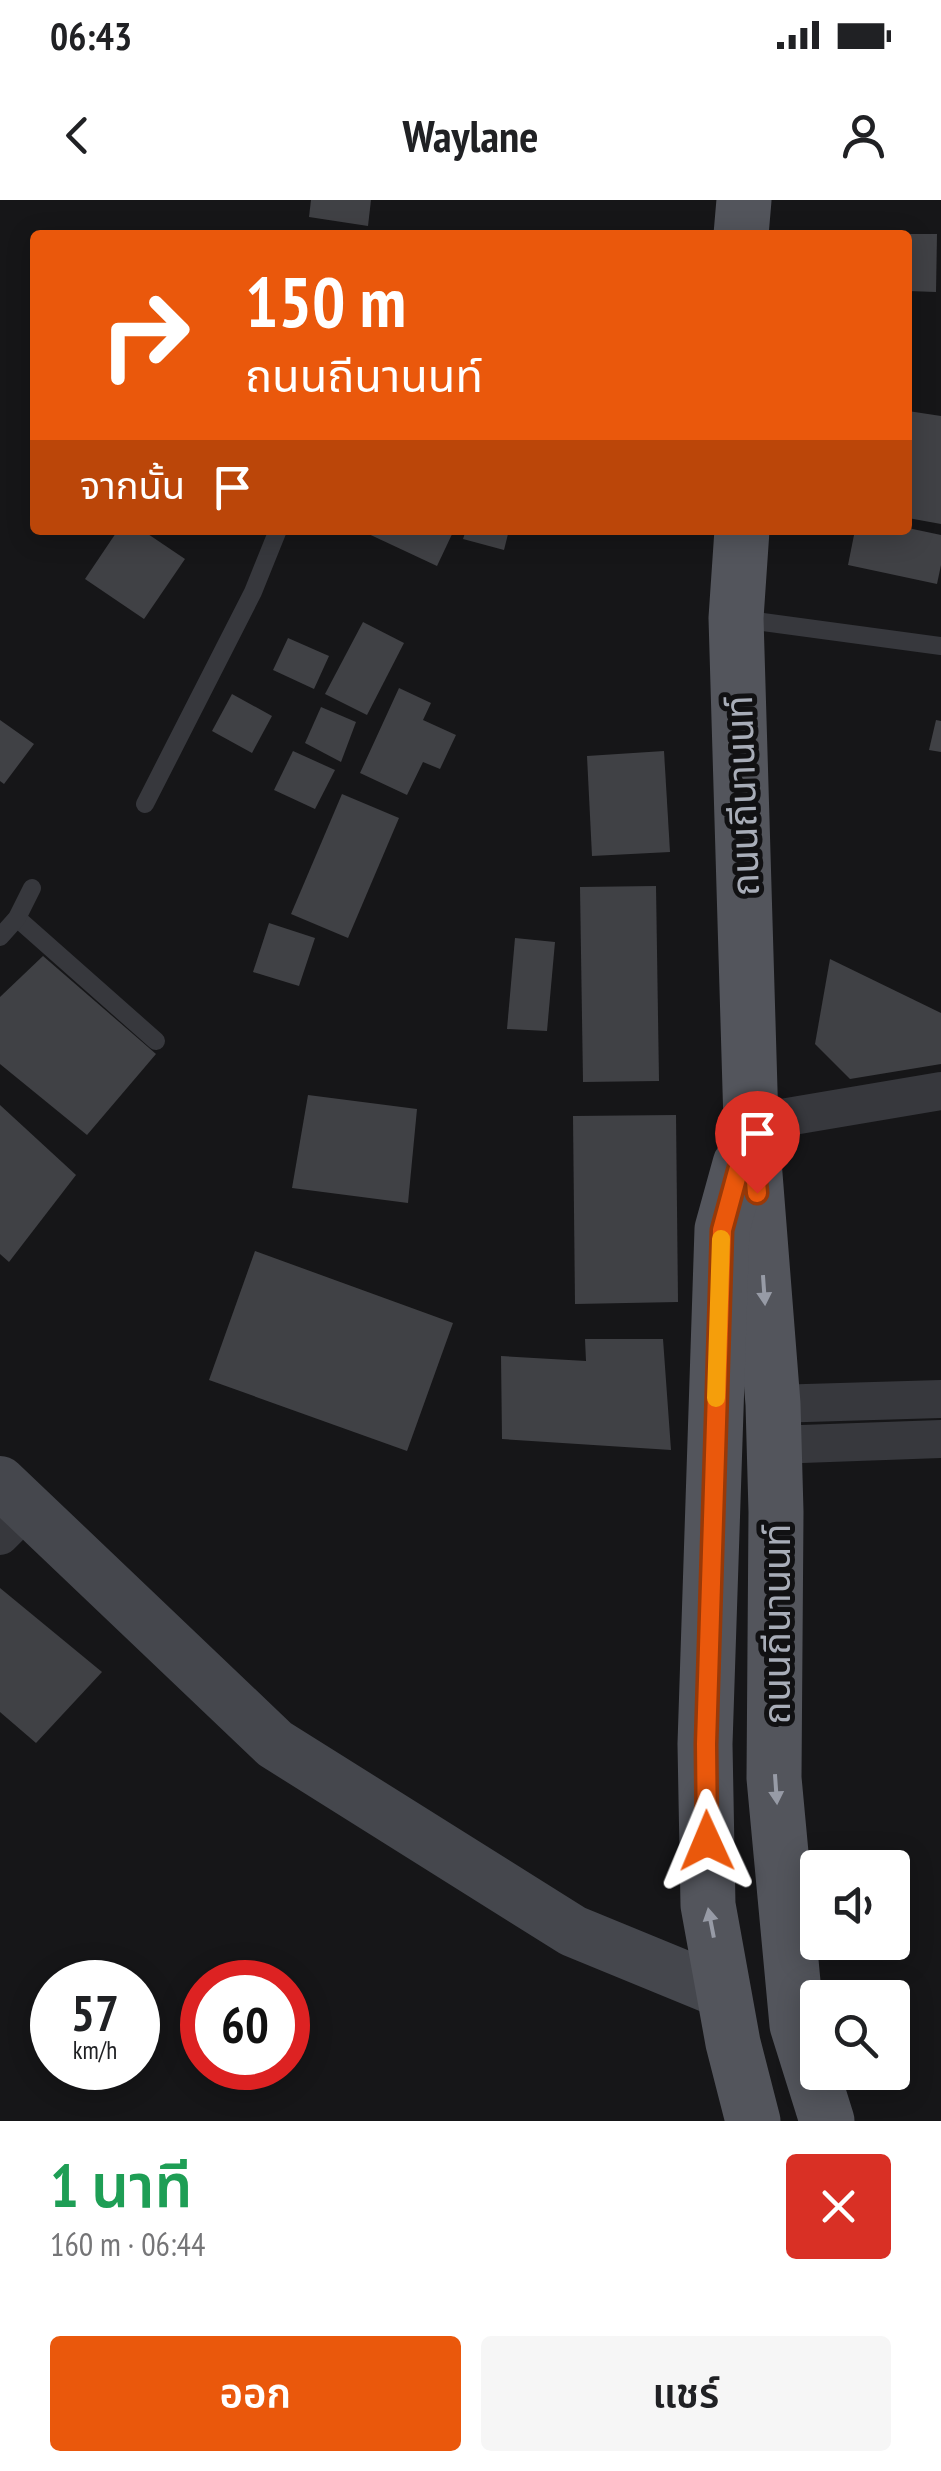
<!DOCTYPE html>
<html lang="th">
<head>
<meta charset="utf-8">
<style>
	:root { --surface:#fff; --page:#f6f6f6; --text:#202124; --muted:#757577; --accent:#ea580c }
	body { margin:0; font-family:"PT Sans Narrow","Noto Sans Thai",sans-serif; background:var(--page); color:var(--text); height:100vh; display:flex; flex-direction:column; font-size:38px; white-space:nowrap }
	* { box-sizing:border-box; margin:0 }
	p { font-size:32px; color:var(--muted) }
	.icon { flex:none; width:55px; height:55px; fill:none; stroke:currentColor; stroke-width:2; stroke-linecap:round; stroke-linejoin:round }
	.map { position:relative; height:1921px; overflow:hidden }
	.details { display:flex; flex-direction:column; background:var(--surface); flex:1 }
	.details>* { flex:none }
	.banner { position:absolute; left:30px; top:30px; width:882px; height:305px; border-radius:10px; box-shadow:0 5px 25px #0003; background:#ea580c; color:#fff; overflow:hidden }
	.fabs { position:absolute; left:800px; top:1650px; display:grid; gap:20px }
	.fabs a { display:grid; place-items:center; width:110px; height:110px; border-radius:10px; background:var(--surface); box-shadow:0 5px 25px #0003; font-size:50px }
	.speed { position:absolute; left:30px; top:1760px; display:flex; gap:20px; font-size:50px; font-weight:700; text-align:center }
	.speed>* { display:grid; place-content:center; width:130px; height:130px; border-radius:50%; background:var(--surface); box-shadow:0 5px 25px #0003; line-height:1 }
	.speed small { font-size:25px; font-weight:400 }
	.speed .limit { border:15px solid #d22; background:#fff; color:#111 }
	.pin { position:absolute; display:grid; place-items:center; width:85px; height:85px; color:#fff; margin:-102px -42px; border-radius:50% 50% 50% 0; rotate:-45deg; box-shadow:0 0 10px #0007 }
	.pin .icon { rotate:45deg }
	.me { position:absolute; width:110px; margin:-55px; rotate:359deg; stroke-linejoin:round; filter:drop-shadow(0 0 8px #0008) }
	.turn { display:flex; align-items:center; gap:35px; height:210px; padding:0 50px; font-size:45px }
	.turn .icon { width:130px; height:130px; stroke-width:2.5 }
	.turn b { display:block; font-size:70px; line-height:85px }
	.then { display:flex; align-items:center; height:95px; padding:0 50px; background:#0003; gap:20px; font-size:38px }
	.round { display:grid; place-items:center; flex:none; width:105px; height:105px; border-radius:10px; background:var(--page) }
	.head { display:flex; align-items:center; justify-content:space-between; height:170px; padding:0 50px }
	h1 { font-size:60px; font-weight:600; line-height:75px; color:#1e9e55 }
	.primary-button { display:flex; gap:20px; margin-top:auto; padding:20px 50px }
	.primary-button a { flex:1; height:115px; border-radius:10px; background:var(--accent); color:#fff; font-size:40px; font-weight:600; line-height:115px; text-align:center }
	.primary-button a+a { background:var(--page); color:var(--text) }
	.status { display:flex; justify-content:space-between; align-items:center; height:70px; padding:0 50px; background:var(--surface); direction:ltr }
	.status svg { height:28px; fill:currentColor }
	header { display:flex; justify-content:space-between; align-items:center; height:130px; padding:0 50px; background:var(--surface); font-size:45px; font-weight:600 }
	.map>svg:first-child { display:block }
	.building { fill:#404145 }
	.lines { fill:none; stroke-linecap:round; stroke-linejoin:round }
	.lane { stroke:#37383d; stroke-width:18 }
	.street { stroke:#37383d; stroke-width:38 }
	.secondary { stroke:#45474d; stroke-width:52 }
	.primary { stroke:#53555c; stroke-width:55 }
	.oneway { fill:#979ba6 }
	.route-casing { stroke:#983908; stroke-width:25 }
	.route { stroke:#ea580c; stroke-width:18 }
	.slow { stroke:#f59e0b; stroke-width:18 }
	.labels { text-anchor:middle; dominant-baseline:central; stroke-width:10; stroke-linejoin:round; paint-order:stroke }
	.street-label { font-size:38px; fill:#a8adb8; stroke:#111113 }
</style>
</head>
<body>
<div class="status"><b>06:43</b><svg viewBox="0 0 49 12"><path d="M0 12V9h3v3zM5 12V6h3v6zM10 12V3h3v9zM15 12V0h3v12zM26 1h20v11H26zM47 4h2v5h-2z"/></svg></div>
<header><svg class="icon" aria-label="back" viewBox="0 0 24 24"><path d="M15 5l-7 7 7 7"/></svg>Waylane<svg class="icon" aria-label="person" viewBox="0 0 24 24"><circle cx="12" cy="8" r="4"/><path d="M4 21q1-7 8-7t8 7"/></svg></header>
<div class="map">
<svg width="941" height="1921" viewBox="0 0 941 1921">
	<rect width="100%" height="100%" fill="#161618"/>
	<g class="building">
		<path d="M311,0H371L368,26L309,17Z"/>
		<path d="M937,34L936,92L908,91V34Z"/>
		<path d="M908,211L941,216V324L908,318Z"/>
		<path d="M908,328L941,335V365L937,384L848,365L855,330Z"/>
		<path d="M118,330H142L185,359L144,419L85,379Z"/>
		<path d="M360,330H454L437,366Z"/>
		<path d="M466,330H509L504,350L463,339Z"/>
		<path d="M363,422L404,443L367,515L325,494Z"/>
		<path d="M288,438L329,456L314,489L273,470Z"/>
		<path d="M399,488L431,503L423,520L456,535L440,569L423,562L407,595L360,573Z"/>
		<path d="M232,494L272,516L252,553L212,531Z"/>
		<path d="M321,507L356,522L341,562L305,543Z"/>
		<path d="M0,520L34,544L4,584L0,581Z"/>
		<path d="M936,520L941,521V552L929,550Z"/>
		<path d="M293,551L335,570L315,609L274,590Z"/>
		<path d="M664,551L670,652L592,656L587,556Z"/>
		<path d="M342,594L399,618L348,738L291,714Z"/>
		<path d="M656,686L659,881L583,882L580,687Z"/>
		<path d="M269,723L315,738L299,786L253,772Z"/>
		<path d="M515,738L555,742L547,831L507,829Z"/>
		<path d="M43,756L156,854L87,935L0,864V797Z"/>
		<path d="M830,759L941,813V864L850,879L815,844Z"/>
		<path d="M308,895L417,909L408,1003L292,988Z"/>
		<path d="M0,905L76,975L9,1062L0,1054Z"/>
		<path d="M676,915L678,1102L575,1104L573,916Z"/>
		<path d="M255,1051L453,1123L407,1251L209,1180Z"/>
		<path d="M585,1139H663L671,1250L502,1239L501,1156L586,1161Z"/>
		<path d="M0,1388L102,1472L36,1543L0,1512Z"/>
	</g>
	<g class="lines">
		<g class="lane">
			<path d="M741,419L941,446"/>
			<path d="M145,604L253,392L278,330"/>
			<path d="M17,718L156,841"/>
			<path d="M0,737L17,718L32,688"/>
		</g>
		<g class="street">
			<path d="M751,923L941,891"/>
			<path d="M773,1204L941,1199"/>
			<path d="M774,1245L941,1239"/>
			<path d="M0,1336L28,1308"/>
		</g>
		<path class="secondary" d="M0,1282L275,1544L573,1731L724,1793"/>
		<g class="primary">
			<path d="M741,35L744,0"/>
			<path d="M742,330L736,418L751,923L773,1204L776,1312L774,1578L797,1825L827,1921"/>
			<path d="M740,964L722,1029L705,1544L708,1705L733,1843L753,1921"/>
		</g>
	</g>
	<defs><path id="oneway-solid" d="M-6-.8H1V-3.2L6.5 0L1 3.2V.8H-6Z" transform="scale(2.5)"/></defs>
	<g class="oneway">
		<use href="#oneway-solid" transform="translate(764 1090) rotate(86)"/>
		<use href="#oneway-solid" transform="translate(776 1589) rotate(86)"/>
		<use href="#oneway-solid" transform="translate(711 1723) rotate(-101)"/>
	</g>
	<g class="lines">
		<g class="route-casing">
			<path id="route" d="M707,1641L706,1544L722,1030L751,923L757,993"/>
		</g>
		<use href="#route" class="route"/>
		<path class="slow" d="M716,1198L721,1039"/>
	</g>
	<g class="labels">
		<g class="street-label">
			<text transform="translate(741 596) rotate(-92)">ถนนถีนานนท์</text>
			<text transform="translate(775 1424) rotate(-90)">ถนนถีนานนท์</text>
		</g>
	</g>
</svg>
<div class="fabs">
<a><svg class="icon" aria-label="sound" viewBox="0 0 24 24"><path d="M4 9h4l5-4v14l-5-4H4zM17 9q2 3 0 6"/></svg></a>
<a><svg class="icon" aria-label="search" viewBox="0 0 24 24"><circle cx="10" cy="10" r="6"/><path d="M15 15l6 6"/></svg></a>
</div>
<div class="speed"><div>57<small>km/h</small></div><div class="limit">60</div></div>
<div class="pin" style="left:757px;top:993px;background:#d93025"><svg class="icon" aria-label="arrive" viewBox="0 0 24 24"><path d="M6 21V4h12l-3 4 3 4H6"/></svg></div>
<svg class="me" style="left:707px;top:1641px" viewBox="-20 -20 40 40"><path d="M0-17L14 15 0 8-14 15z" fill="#ea580c" stroke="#fff" stroke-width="4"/></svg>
<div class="banner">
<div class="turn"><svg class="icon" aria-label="right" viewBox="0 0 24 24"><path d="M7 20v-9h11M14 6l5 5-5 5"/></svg><div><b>150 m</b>ถนนถีนานนท์</div></div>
<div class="then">จากนั้น<svg class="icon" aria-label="arrive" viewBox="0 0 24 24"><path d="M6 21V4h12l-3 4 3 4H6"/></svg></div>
</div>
</div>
<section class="details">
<div class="head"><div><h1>1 นาที</h1><p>160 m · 06:44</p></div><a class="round" style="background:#d93025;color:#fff"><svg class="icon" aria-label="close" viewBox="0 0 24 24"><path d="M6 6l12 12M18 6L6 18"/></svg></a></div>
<div class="primary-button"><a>ออก</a><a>แชร์</a></div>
</section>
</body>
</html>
